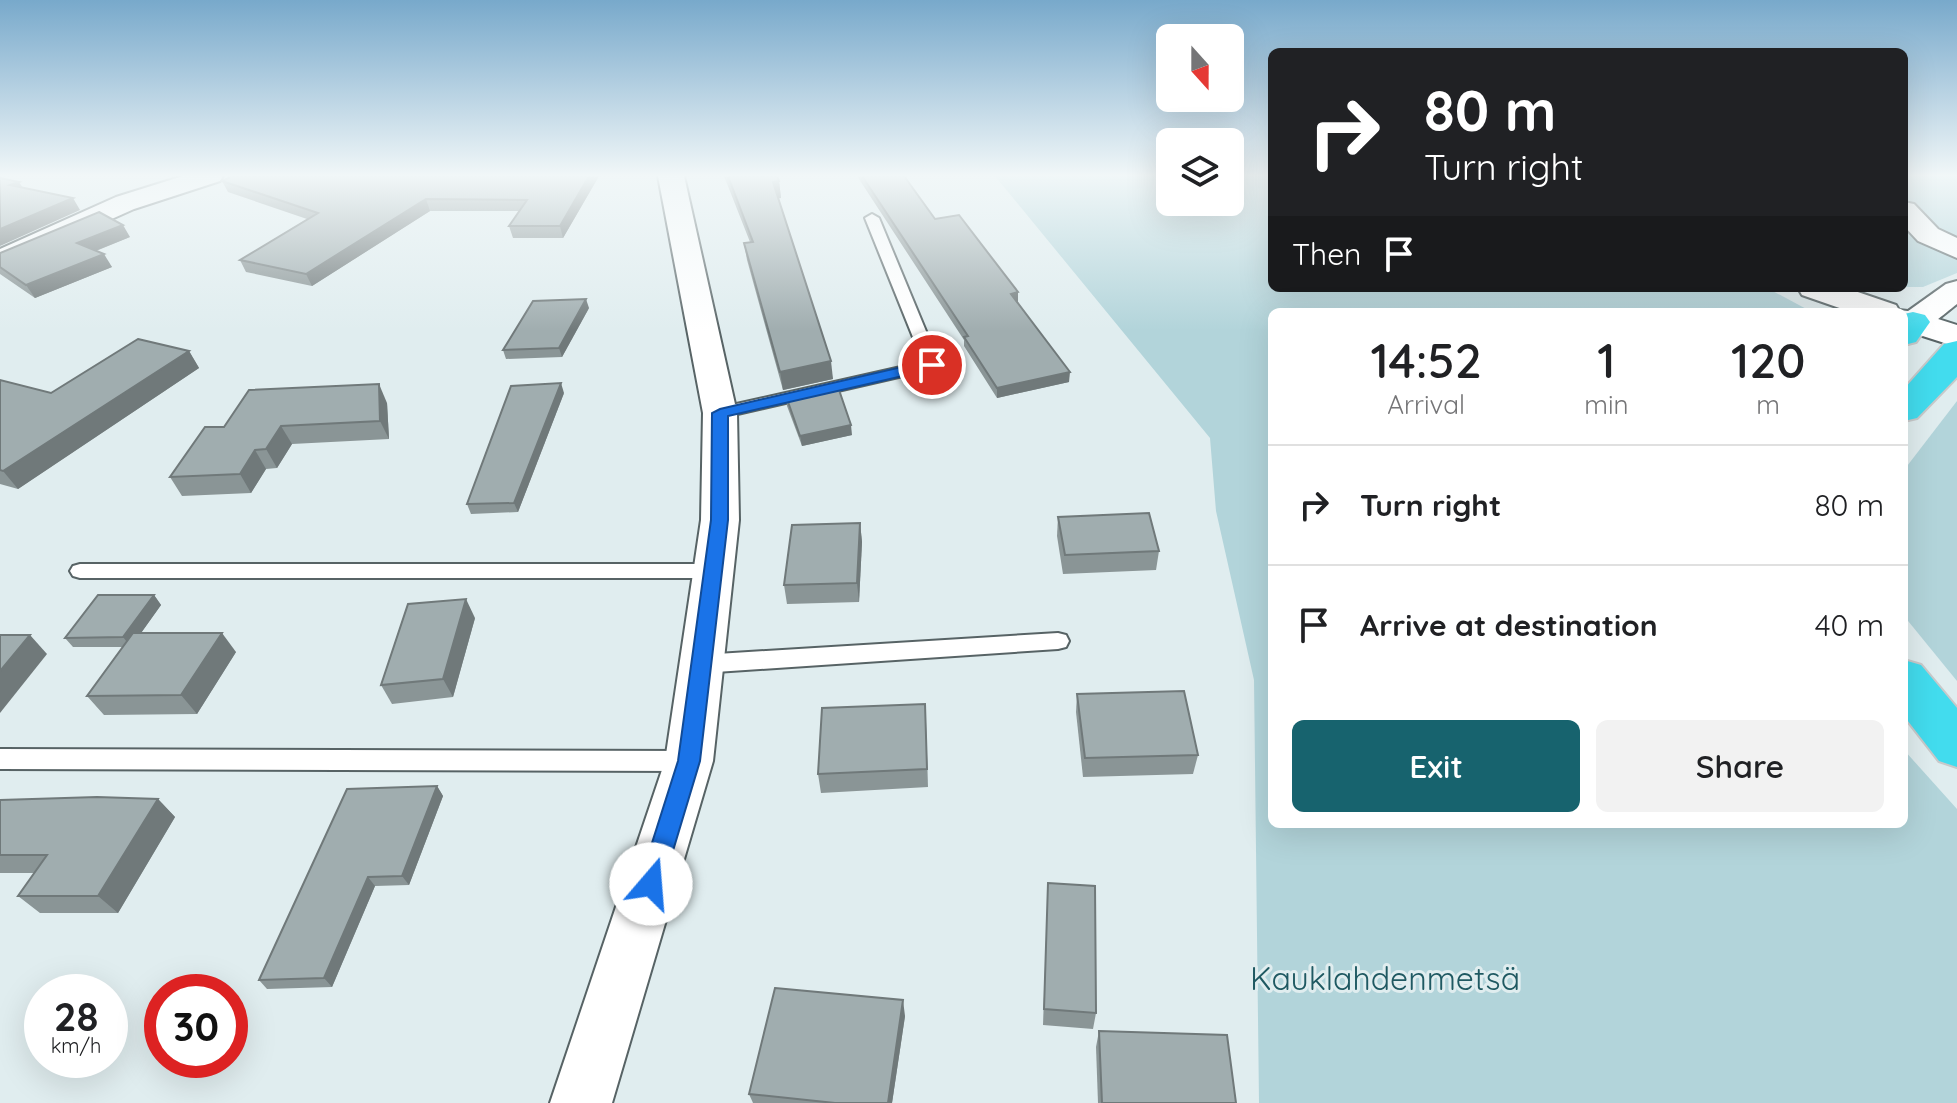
<!DOCTYPE html>
<html lang="en">
<head>
<meta charset="utf-8">
<style>
	:root { --surface:#fff; --page:#f2f2f2; --text:#202124; --muted:#757577; --line:#e0e0e0; --accent:#17636e }
	body { margin:0; font-family:Quicksand,sans-serif; background:var(--page); color:var(--text); height:100vh; display:flex; flex-direction:column; font-size:30px; white-space:nowrap }
	* { box-sizing:border-box; margin:0 }
	p { font-size:26px; color:var(--muted) }
	.icon { flex:none; width:44px; height:44px; fill:none; stroke:currentColor; stroke-width:2; stroke-linecap:round; stroke-linejoin:round }
	.map { position:relative; flex:1; overflow:hidden }
	.details { position:absolute; left:1268px; top:308px; width:640px; height:520px; display:flex; flex-direction:column; background:var(--surface); border-radius:12px; box-shadow:0 8px 32px #0002 }
	.details>* { flex:none }
	.guide { position:absolute; left:1268px; top:48px; width:640px; height:244px; border-radius:12px; box-shadow:0 8px 32px #0002; background:#202124; color:#fff; overflow:hidden }
	.needle { width:52px; rotate:159deg }
	.buttons { position:absolute; left:1156px; top:24px; display:grid; gap:16px }
	.buttons a { display:grid; place-items:center; width:88px; height:88px; border-radius:12px; background:var(--surface); box-shadow:0 8px 32px #0002; font-size:40px }
	.speed { position:absolute; left:24px; top:974px; display:flex; gap:16px; font-size:40px; font-weight:700; text-align:center }
	.speed>* { display:grid; place-content:center; width:104px; height:104px; border-radius:50%; background:var(--surface); box-shadow:0 8px 32px #0002; line-height:1 }
	.speed small { font-size:20px; font-weight:400 }
	.speed .limit { border:12px solid #d22; background:#fff; color:#111 }
	.pin { position:absolute; display:grid; place-items:center; width:68px; height:68px; color:#fff; margin:-34px; border:4px solid #fff; border-radius:50%; box-shadow:0 2px 8px #0007 }
	.me { position:absolute; width:88px; margin:-44px; rotate:18deg; stroke-linejoin:round; filter:drop-shadow(0 0 6px #0008) }
	.turn { display:flex; align-items:center; gap:28px; height:168px; padding:0 24px; font-size:36px }
	.turn .icon { width:104px; height:104px; stroke-width:2.5 }
	.turn b { display:block; font-size:56px; line-height:68px }
	.then { display:flex; align-items:center; height:76px; padding:0 24px; background:#0003; gap:16px; font-size:30px }
	.eta { display:flex; justify-content:space-evenly; align-items:center; height:136px; text-align:center }
	.eta b { font-size:48px; font-weight:600; line-height:56px }
	.action { display:flex; gap:16px; margin-top:auto; padding:16px 24px }
	.action a { flex:1; height:92px; border-radius:12px; background:var(--accent); color:#fff; font-size:32px; font-weight:600; line-height:92px; text-align:center }
	.action a+a { background:var(--page); color:var(--text) }
	ul { padding:0; list-style:none }
	li { display:flex; align-items:center; gap:24px; height:120px; padding:0 24px; border-top:2px solid var(--line) }
	li div { flex:1 }
	li b { display:block; font-size:30px }
	li em { font-style:normal }
	.map>svg:first-child { display:block }
	.green { fill:#b2d4da }
	.lines { fill:none; stroke-linecap:round; stroke-linejoin:round }
	.service-casing { stroke:#576365; stroke-width:4 }
	.minor-casing { stroke:#576365; stroke-width:4 }
	.tertiary-casing { stroke:#576365; stroke-width:4 }
	.trunk-casing { stroke:#c8c9ca; stroke-width:4 }
	.service { fill:#fff; fill-rule:evenodd }
	.minor { fill:#fff; fill-rule:evenodd }
	.tertiary { fill:#fff; fill-rule:evenodd }
	.trunk { fill:#42dcee; fill-rule:evenodd }
	.wall { fill:#8a9596 }
	.shaded-wall { fill:#70797a }
	.building { fill:#a0adaf; stroke:#70797a; stroke-width:2 }
	.route { fill:#1a73e8; stroke:#114b97; stroke-width:2 }
	.labels { text-anchor:middle; dominant-baseline:central; stroke-width:6; stroke-linejoin:round; paint-order:stroke }
	.near-park-label { font-size:32px; fill:#1f5962; stroke:#e0edef }
</style>
</head>
<body>
<div class="map">
<svg width="1957" height="1103" viewBox="0 0 1957 1103">
	<rect width="100%" height="100%" fill="#e0edef"/>
	<g class="green">
		<path d="M995,176H1170V202H1230V176H1272V288H1767L1812,312H1272V824H1904V750L1957,809V1103H1259L1254,680L1216,511L1210,438Z"/>
		<path d="M1904,176H1957V273L1923,287H1904Z"/>
		<path d="M1957,401V681L1904,616V470Z"/>
	</g>
	<g class="lines">
		<g class="service-casing">
			<g id="service">
				<path d="M872,214L879,218L940,365L938,368L720,418L714,417L711,413L714,409L923,362L865,218Z"/>
				<path d="M80,564H713L720,566L723,571L720,576L713,578H80L73,576L70,571L73,566Z"/>
				<path d="M1058,633L1066,635L1069,641L1066,647L1058,649L701,673L693,670L690,664L693,658L701,655Z"/>
				<path d="M0,749L689,751L697,754L701,761L697,768L689,771L0,769Z"/>
			</g>
		</g>
		<g class="minor-casing">
			<g id="minor">
				<path d="M183,176H223L220,181L134,209L0,269V249L116,197Z"/>
				<path d="M658,176H684L737,413L739,520L713,761L612,1103H550L665,761L701,520L703,413Z"/>
				<path d="M1904,202L1914,204L1938,229L1957,238V258L1918,241L1904,226Z"/>
				<path d="M1957,281V304C1941,316 1925,334 1904,329V314L1946,284Z"/>
			</g>
		</g>
		<g class="tertiary-casing">
			<path id="tertiary" d="M1798,288H1846L1896,305L1899,310L1916,312L1957,325V347L1904,330V312H1851L1802,295Z"/>
		</g>
		<g class="trunk-casing">
			<g id="trunk">
				<path d="M1913,312L1925,315L1930,322L1916,342L1904,345V314Z"/>
				<path d="M1957,341V377L1917,418L1904,421V389L1944,344Z"/>
				<path d="M1904,660L1921,665L1957,708V767L1939,761L1904,716Z"/>
			</g>
		</g>
		<use href="#service" class="service"/>
		<use href="#minor" class="minor"/>
		<use href="#tertiary" class="tertiary"/>
		<use href="#trunk" class="trunk"/>
	</g>
	<g class="wall">
		<path d="M232,176H599L563,238H513L509,226L519,211H430L312,286L246,272L240,260L307,219L228,192L222,181Z"/>
		<path d="M724,176H777L779,181L781,198H778L833,379L783,390L747,260L744,243L750,242Z"/>
		<path d="M857,176H904L935,219L1018,302L1069,382L997,398L964,346V340Z"/>
		<path d="M130,237L96,251L112,267L35,298L0,274V253Z"/>
		<path d="M589,308L562,357L506,359L503,350Z"/>
		<path d="M189,351L199,368L18,489L0,484V380L51,393Z"/>
		<path d="M564,393L518,512L471,514L467,504Z"/>
		<path d="M786,396L852,435L802,446L787,406Z"/>
		<path d="M387,403L389,439L292,444L277,468L266,469L251,493L182,496L170,477L224,427Z"/>
		<path d="M1058,517L1159,551L1156,570L1063,574L1057,536Z"/>
		<path d="M860,523L862,542L859,602L787,604L784,585Z"/>
		<path d="M154,595L161,605L141,633L236,652L197,714L104,715L87,696L123,647H73L65,638Z"/>
		<path d="M475,618L453,697L392,704L381,685Z"/>
		<path d="M1077,694L1198,755L1193,774L1083,777L1076,712Z"/>
		<path d="M926,722L928,787L821,793L818,774Z"/>
		<path d="M437,786L443,796L409,885L375,886L332,987L267,989L259,980Z"/>
		<path d="M158,799L175,817L118,913H40L18,896L34,873H0V800Z"/>
		<path d="M1048,883L1096,1013L1093,1029L1043,1025Z"/>
		<path d="M905,1016L892,1103H753L749,1094Z"/>
		<path d="M1099,1031L1236,1103H1098L1096,1047Z"/>
	</g>
	<g class="shaded-wall">
		<path d="M589,176H599L563,238L560,226Z"/>
		<path d="M779,181L781,198L775,199L773,182Z"/>
		<path d="M19,182L27,194L10,185Z"/>
		<path d="M73,198L80,210L0,246V229Z"/>
		<path d="M426,199L430,211L312,286L306,274Z"/>
		<path d="M123,225L130,237L85,255L77,243Z"/>
		<path d="M104,254L112,267L35,298L26,285Z"/>
		<path d="M1018,292V302L1011,303V294Z"/>
		<path d="M586,299L589,308L562,357L559,348Z"/>
		<path d="M189,351L199,368L18,489L3,471Z"/>
		<path d="M831,361L833,379L783,390L780,372Z"/>
		<path d="M1070,372L1069,382L997,398V388Z"/>
		<path d="M561,383L564,393L518,512L514,503Z"/>
		<path d="M379,384L387,403L389,439L380,421Z"/>
		<path d="M851,425L852,435L802,446L800,436Z"/>
		<path d="M281,426L292,444L277,468L266,449Z"/>
		<path d="M255,450L266,469L251,493L240,474Z"/>
		<path d="M860,523L862,542L859,602L857,583Z"/>
		<path d="M154,595L161,605L131,647L123,637Z"/>
		<path d="M466,599L475,618L453,697L443,679Z"/>
		<path d="M222,633L236,652L197,714L181,695Z"/>
		<path d="M30,635L47,654L0,713V671Z"/>
		<path d="M437,786L443,796L409,885L402,876Z"/>
		<path d="M158,799L175,817L118,913L98,896Z"/>
		<path d="M368,877L375,886L332,987L324,978Z"/>
		<path d="M903,1000L905,1016L892,1103H888Z"/>
	</g>
	<g class="building">
		<path d="M232,176H589L560,226H509L527,200L426,199L306,274L240,260L318,213L222,181Z"/>
		<path d="M728,176H777L779,181L773,182L831,361L780,372L744,243L753,242Z"/>
		<path d="M862,176H904L935,219L959,215L1018,292L1011,294L1070,372L997,388L964,337L968,336Z"/>
		<path d="M0,178L19,182L10,185L73,198L0,229Z"/>
		<path d="M99,212L123,225L77,243L104,254L26,285L0,267V253Z"/>
		<path d="M586,299L559,348L503,350L533,301Z"/>
		<path d="M138,339L189,351L3,471L0,470V380L51,393Z"/>
		<path d="M561,383L514,503L467,504L511,386Z"/>
		<path d="M379,384L380,421L281,426L266,449L255,450L240,474L170,477L205,427H224L249,390Z"/>
		<path d="M837,384L851,425L800,436L786,396Z"/>
		<path d="M1149,513L1159,551L1065,555L1058,517Z"/>
		<path d="M860,523L857,583L784,585L792,525Z"/>
		<path d="M98,595H154L123,637L65,638Z"/>
		<path d="M466,599L443,679L381,685L408,604Z"/>
		<path d="M133,633H222L181,695L87,696Z"/>
		<path d="M0,635H30L0,671Z"/>
		<path d="M1184,691L1198,755L1085,758L1077,694Z"/>
		<path d="M925,704L927,769L818,774L822,708Z"/>
		<path d="M437,786L402,876L368,877L324,978L259,980L347,789Z"/>
		<path d="M97,797L158,799L98,896H18L47,855H0V800Z"/>
		<path d="M1048,883L1095,886L1096,1013L1044,1009Z"/>
		<path d="M775,988L903,1000L888,1103H835L749,1094Z"/>
		<path d="M1099,1031L1227,1035L1236,1103H1102Z"/>
	</g>
	<linearGradient id="sky" x2="0" y2="1"><stop stop-color="#78a9cb"/><stop offset="0.53" stop-color="#f1f7f8"/><stop offset="1" stop-color="#f1f7f8" stop-opacity="0"/></linearGradient>
	<rect width="1957" height="331" fill="url(#sky)"/>
	<path class="route" d="M932,360L940,365L938,368L728,416V520L700,761L663,884L660,892L651,895L643,892L639,884L678,761L711,520L712,413L720,409Z"/>
	<g class="labels">
		<g class="near-park-label">
			<text x="1385" y="978">Kauklahdenmetsä</text>
		</g>
	</g>
</svg>
<div class="buttons">
<a><svg class="needle" viewBox="-14 -14 28 28"><path d="M0-13l5 13h-10z" fill="#e53935"/><path d="M0 13l5-13h-10z" fill="#757577"/></svg></a>
<a><svg class="icon" aria-label="layers" viewBox="0 0 24 24"><path d="M12 4l9 5-9 5-9-5zM3 14l9 5 9-5"/></svg></a>
</div>
<div class="speed"><div>28<small>km/h</small></div><div class="limit">30</div></div>
<div class="pin" style="left:932px;top:365px;background:#d93025"><svg class="icon" aria-label="arrive" viewBox="0 0 24 24"><path d="M6 21V4h12l-3 4 3 4H6"/></svg></div>
<svg class="me" style="left:651px;top:884px" viewBox="-20 -20 40 40"><circle r="19" fill="#fff"/><path d="M0-13L10 11 0 6-10 11z" fill="#1a73e8"/></svg>
<div class="guide">
<div class="turn"><svg class="icon" aria-label="right" viewBox="0 0 24 24"><path d="M7 20v-9h11M14 6l5 5-5 5"/></svg><div><b>80 m</b>Turn right</div></div>
<div class="then">Then<svg class="icon" aria-label="arrive" viewBox="0 0 24 24"><path d="M6 21V4h12l-3 4 3 4H6"/></svg></div>
</div>
<section class="details">
<div class="eta">
<div><b>14:52</b><p>Arrival</p></div>
<div><b>1</b><p>min</p></div>
<div><b>120</b><p>m</p></div>
</div>
<ul>
<li><svg class="icon" aria-label="right" viewBox="0 0 24 24"><path d="M7 20v-9h11M14 6l5 5-5 5"/></svg><div><b>Turn right</b></div><em>80 m</em></li>
<li><svg class="icon" aria-label="arrive" viewBox="0 0 24 24"><path d="M6 21V4h12l-3 4 3 4H6"/></svg><div><b>Arrive at destination</b></div><em>40 m</em></li>
</ul>
<div class="action"><a>Exit</a><a>Share</a></div>
</section>
</div>
</body>
</html>
